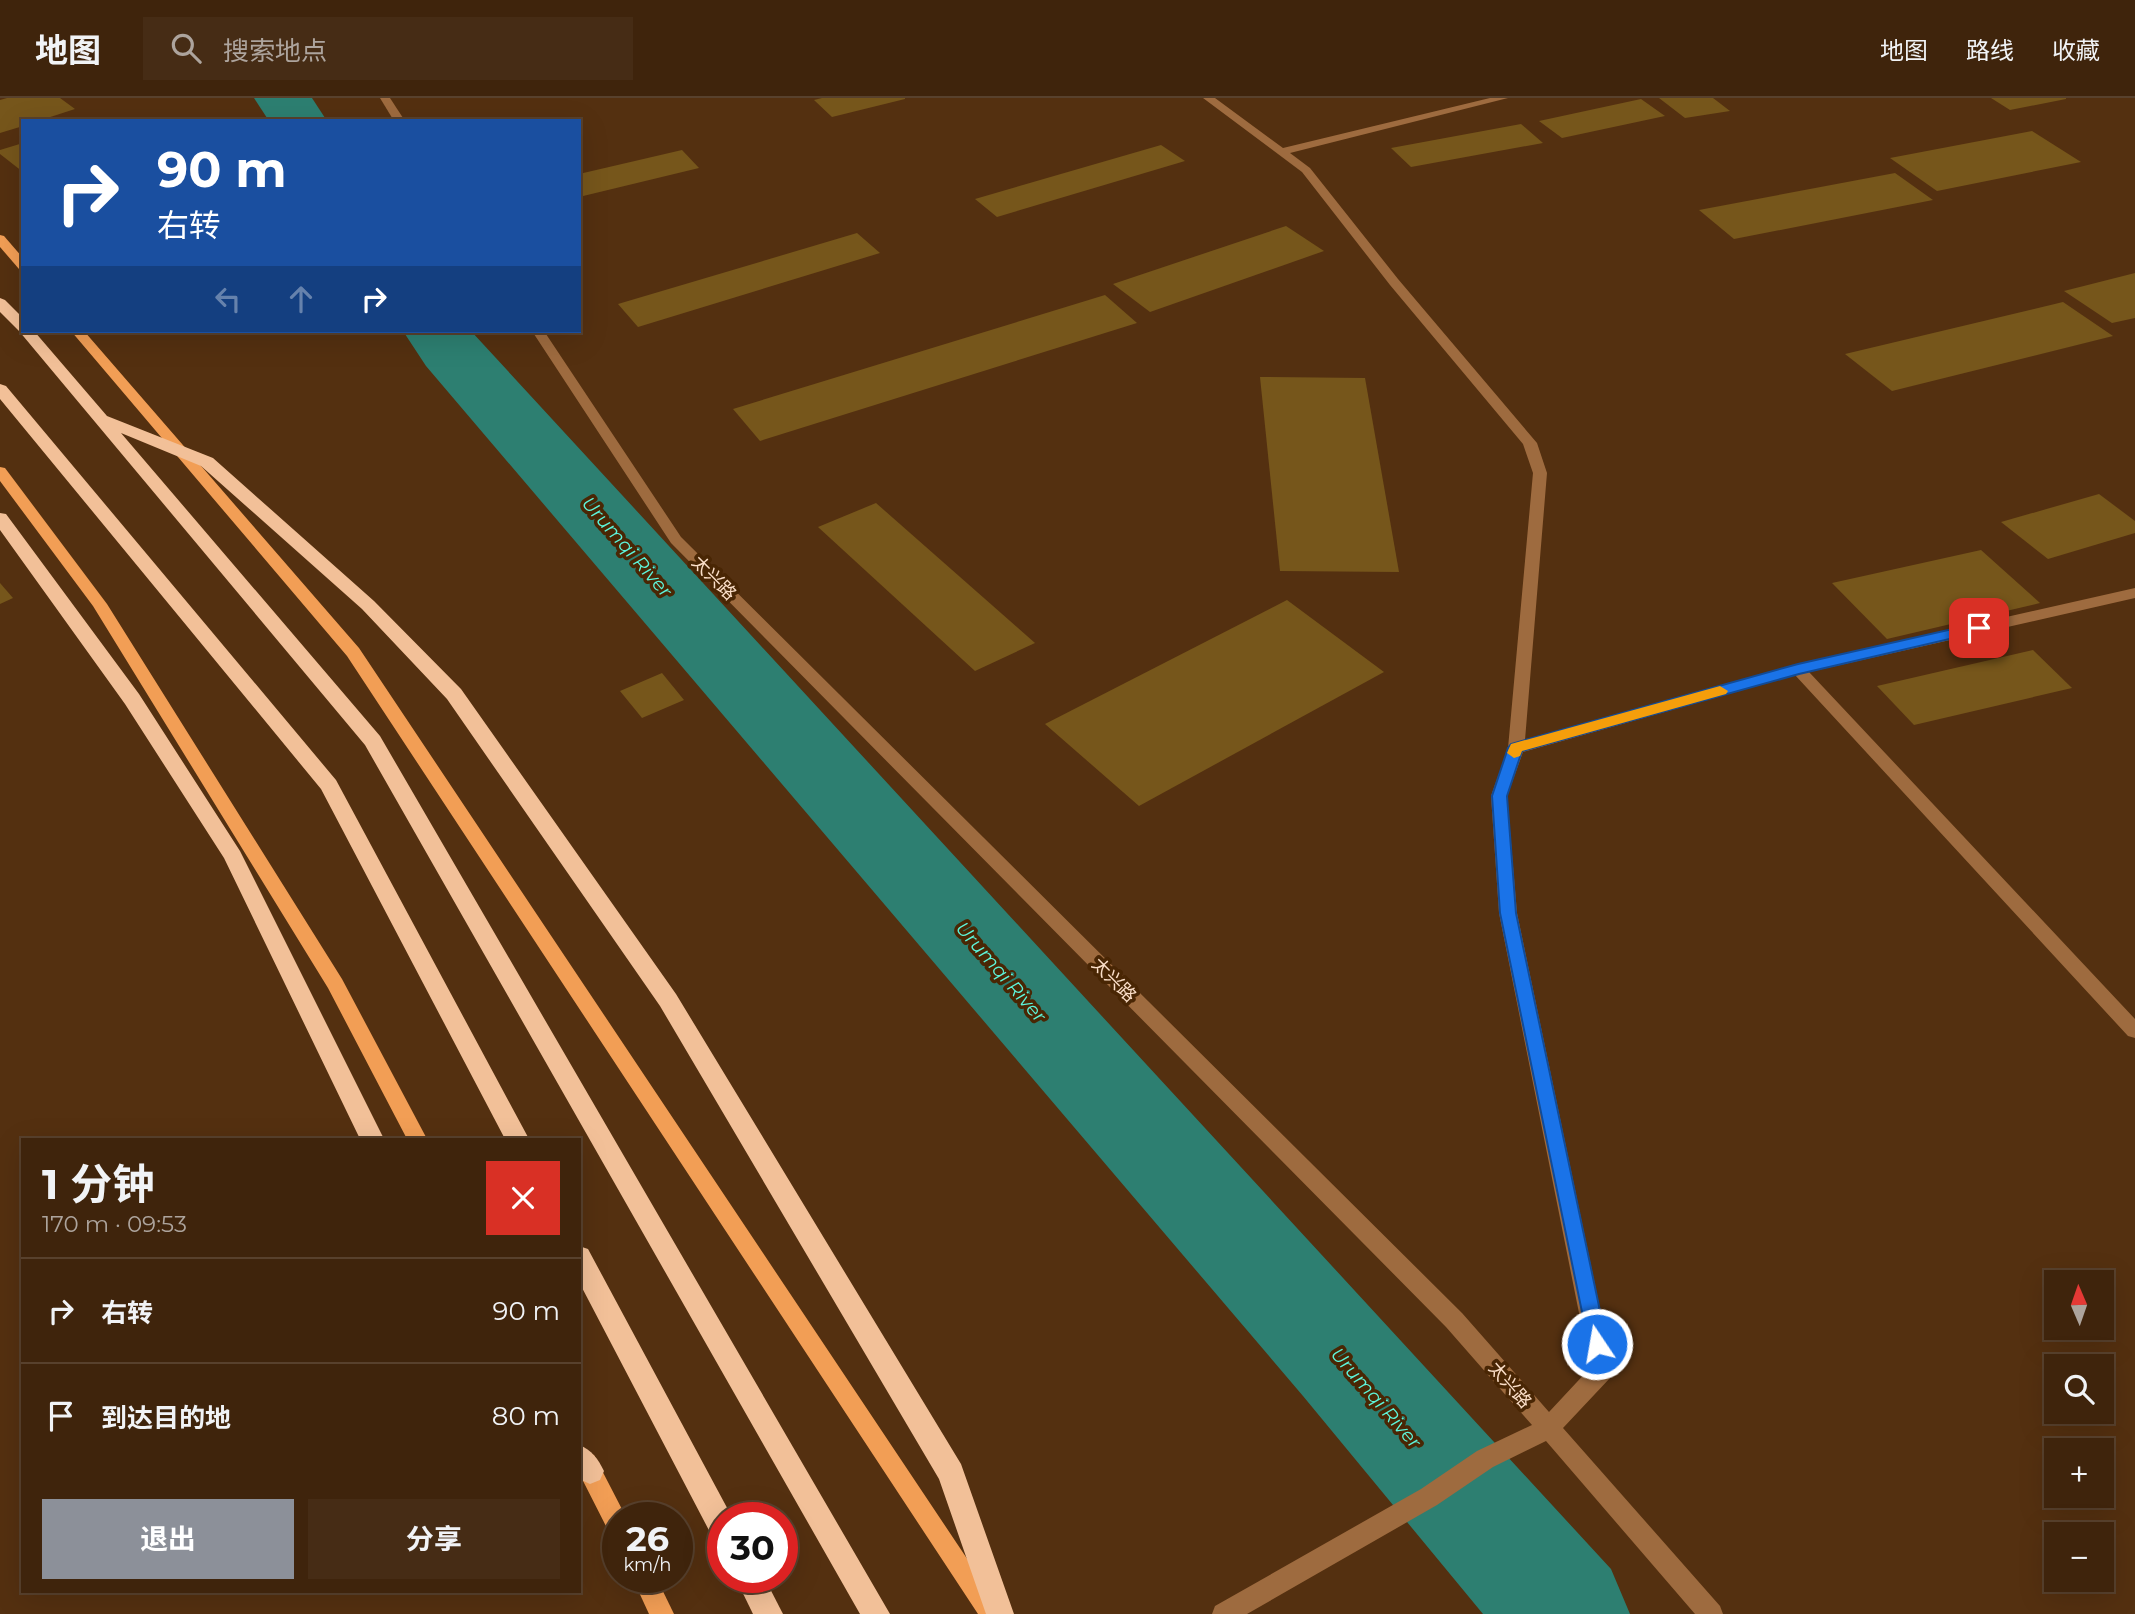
<!DOCTYPE html>
<html lang="zh">
<head>
<meta charset="utf-8">
<style>
	:root { --surface:#3f240c; --page:#462c15; --text:#f1f3f6; --muted:#ada49d; --line:#58412d; --accent:#8c9099 }
	body { margin:0; font-family:Montserrat,"Noto Sans SC",sans-serif; background:var(--page); color:var(--text); height:100vh; display:flex; flex-direction:column; font-size:26px; white-space:nowrap }
	* { box-sizing:border-box; margin:0 }
	p { font-size:23px; color:var(--muted) }
	.icon { flex:none; width:38px; height:38px; fill:none; stroke:currentColor; stroke-width:2; stroke-linecap:round; stroke-linejoin:round }
	.map { position:relative; flex:1; overflow:hidden }
	.panel { position:absolute; left:21px; top:1040px; width:560px; height:455px; display:flex; flex-direction:column; background:var(--surface); border-radius:0px; box-shadow:0 7px 28px #0002,0 0 0 2px var(--line) }
	.panel>* { flex:none }
	.hud { position:absolute; left:21px; top:21px; width:560px; height:214px; border-radius:0px; box-shadow:0 7px 28px #0002,0 0 0 2px var(--line); background:#1a4fa0; color:#fff; overflow:hidden }
	.needle { width:46px; rotate:358deg }
	.buttons { position:absolute; left:2044px; top:1172px; display:grid; gap:14px }
	.buttons a { display:grid; place-items:center; width:70px; height:70px; border-radius:0px; background:var(--surface); box-shadow:0 7px 28px #0002,0 0 0 2px var(--line); font-size:35px }
	.speed { position:absolute; left:602px; top:1404px; display:flex; gap:14px; font-size:35px; font-weight:700; text-align:center }
	.speed>* { display:grid; place-content:center; width:91px; height:91px; border-radius:50%; background:var(--surface); box-shadow:0 7px 28px #0002,0 0 0 2px var(--line); line-height:1 }
	.speed small { font-size:18px; font-weight:400 }
	.speed .limit { border:10px solid #d22; background:#fff; color:#111 }
	.pin { position:absolute; display:grid; place-items:center; width:60px; height:60px; color:#fff; margin:-30px; border-radius:14px; box-shadow:0 4px 10px #0006 }
	.me { position:absolute; width:77px; margin:-38px; rotate:348deg; stroke-linejoin:round; filter:drop-shadow(0 0 5px #0008) }
	.turn { display:flex; align-items:center; gap:24px; height:147px; padding:0 21px; font-size:32px }
	.turn .icon { width:91px; height:91px; stroke-width:2.5 }
	.turn b { display:block; font-size:49px; line-height:60px }
	.lanes { display:flex; align-items:center; height:66px; padding:0 21px; background:#0003; justify-content:center; gap:35px; direction:ltr }
	.lanes .off { opacity:.35 }
	.round { display:grid; place-items:center; flex:none; width:74px; height:74px; border-radius:0px; background:var(--page) }
	.overview { display:flex; align-items:center; justify-content:space-between; height:119px; padding:0 21px }
	h1 { font-size:42px; font-weight:700; line-height:52px }
	.button { display:flex; gap:14px; margin-top:auto; padding:14px 21px }
	.button a { flex:1; height:80px; border-radius:0px; background:var(--accent); color:#fff; font-size:28px; font-weight:700; line-height:80px; text-align:center }
	.button a+a { background:var(--page); color:var(--text) }
	ul { padding:0; list-style:none }
	li { display:flex; align-items:center; gap:21px; height:105px; padding:0 21px; border-top:2px solid var(--line) }
	li div { flex:1 }
	li b { display:block; font-size:26px }
	li em { font-style:normal }
	header { display:flex; align-items:center; gap:42px; box-sizing:border-box; height:98px; padding:0 35px; background:var(--surface); border-bottom:2px solid var(--line) }
	header strong { font-size:33px }
	nav { display:flex; gap:38px; margin-inline-start:auto; font-size:24px }
	.search { width:490px; height:63px; background:var(--page); display:flex; align-items:center; gap:18px; box-sizing:border-box; padding:0 24px; border-radius:0px; color:var(--muted); font-size:26px }
	.map>svg:first-child { display:block }
	.lines { fill:none; stroke-linecap:round; stroke-linejoin:round }
	.river { fill:#2d7f71; fill-rule:evenodd }
	.building { fill:#76561b }
	.minor { fill:#9e6b3f; fill-rule:evenodd }
	.major { fill:#f29e55; fill-rule:evenodd }
	.highway { fill:#f2c098; fill-rule:evenodd }
	.route { fill:#1a73e8; stroke:#114b97; stroke-width:2 }
	.slow { fill:#f59e0b }
	.labels { text-anchor:middle; dominant-baseline:central; stroke-width:7; stroke-linejoin:round; paint-order:stroke }
	.street-label { font-size:18px; fill:#fbdfc9; stroke:#492604 }
	.water-label { font-size:19px; font-style:italic; fill:#5df4da; stroke:#492604 }
</style>
</head>
<body>
<header>
<strong>地图</strong>
<div class="search"><svg class="icon" aria-label="search" viewBox="0 0 24 24"><circle cx="10" cy="10" r="6"/><path d="M15 15l6 6"/></svg>搜索地点</div>
<nav><a>地图</a><a>路线</a><a>收藏</a></nav>
</header>
<div class="map">
<svg width="2135" height="1516" viewBox="0 0 2135 1516">
	<rect width="100%" height="100%" fill="#543010"/>
	<g class="lines">
		<g class="river">
			<path d="M254,0H312L327,23H269Z"/>
			<path d="M403,233H471L1611,1471L1630,1516H1483L1303,1298L426,268Z"/>
		</g>
	</g>
	<g class="building">
		<path d="M7,0H60L75,11L38,23H23V28L0,35V2Z"/>
		<path d="M822,0H905V1L832,19L814,2Z"/>
		<path d="M1659,0H1713L1730,13L1685,20Z"/>
		<path d="M1991,0H2066V1L2010,12Z"/>
		<path d="M1641,1L1665,18L1562,40L1539,23Z"/>
		<path d="M1521,26L1543,45L1411,69L1391,50Z"/>
		<path d="M2032,33L2081,64L1937,93L1890,60Z"/>
		<path d="M23,45V74L0,56V52Z"/>
		<path d="M1161,47L1185,63L997,119L975,101Z"/>
		<path d="M682,52L699,70L579,99V76Z"/>
		<path d="M1895,75L1933,102L1734,141L1699,112Z"/>
		<path d="M1286,128L1324,153L1150,214L1113,186Z"/>
		<path d="M857,135L880,155L638,229L618,206Z"/>
		<path d="M2135,175V220L2112,225L2064,193Z"/>
		<path d="M1105,197L1137,225L760,343L733,311Z"/>
		<path d="M2063,204L2113,238L1892,293L1845,256Z"/>
		<path d="M1260,279L1365,280L1399,474L1280,473Z"/>
		<path d="M2099,396L2135,423V435L2048,461L2001,424Z"/>
		<path d="M876,405L1035,545L975,573L818,429Z"/>
		<path d="M1981,452L2040,505L1887,541L1832,485Z"/>
		<path d="M0,485L13,500L0,506Z"/>
		<path d="M1287,502L1384,574L1139,708L1045,626Z"/>
		<path d="M2033,552L2072,590L1914,627L1877,588Z"/>
		<path d="M662,575L684,602L642,620L620,593Z"/>
	</g>
	<g class="lines">
		<g class="minor">
			<path d="M380,0H390L405,23H394Z"/>
			<path d="M1203,0H1215L1283,50L1490,0H1508L1290,55L1310,70L1398,181L1537,345L1547,375L1525,642L1798,566L2135,490V500L1809,574L2135,921V940L2128,938L1795,577L1523,654L1507,698L1517,815L1613,1273L1610,1280L1563,1330L1720,1508L1723,1516H1695L1546,1343L1493,1369L1437,1407L1247,1516H1212L1215,1508L1421,1391L1477,1353L1532,1327L1446,1229L671,445L532,233H544L681,439L1462,1215L1549,1314L1590,1270L1499,815L1491,698L1508,650L1533,375L1523,346L1390,187L1302,74Z"/>
		</g>
		<g class="major">
			<path d="M0,137L4,138L23,160V172L19,171L0,149Z"/>
			<path d="M71,233H84L359,550L1004,1516H978L347,558Z"/>
			<path d="M0,369L5,370L107,506L342,881L427,1041H407L328,890L93,508L0,383Z"/>
			<path d="M586,1354L594,1357L626,1419H618V1439L610,1436L579,1375V1357Z"/>
			<path d="M632,1479H656L674,1516H649Z"/>
		</g>
		<g class="highway">
			<path d="M0,200L5,202L23,220V233H34L107,318L213,360L374,503L461,591L676,896L961,1366L1014,1516H986L939,1381L660,908L447,601L362,511L201,368L121,335L380,638L890,1516H860L365,647L19,233L0,214Z"/>
			<path d="M0,286L6,288L336,682L529,1041H505L321,691L0,301Z"/>
			<path d="M0,415L6,416L139,596L240,753L384,1041H360L224,760L125,606L0,432Z"/>
			<path d="M579,1148L588,1151L732,1419H723V1443L713,1440L579,1184Z"/>
			<path d="M579,1347C592,1352 598,1361 604,1373L600,1382L590,1386L579,1381Z"/>
			<path d="M735,1479H764L783,1516H753Z"/>
		</g>
	</g>
	<path class="route" d="M1979,525L1984,527V533L1799,576L1522,653L1507,698L1516,815L1607,1246L1604,1253L1597,1255L1590,1253L1500,815L1492,698L1508,650L1511,646L1798,566Z"/>
	<path class="slow" d="M1720,588L1728,593L1726,596L1522,653L1520,658L1514,660L1507,655L1511,646Z"/>
	<g class="labels">
		<g class="street-label">
			<text transform="translate(714 480) rotate(45)">太兴路</text>
			<text transform="translate(1114 882) rotate(45)">太兴路</text>
			<text transform="translate(1510 1287) rotate(49)">太兴路</text>
		</g>
		<g class="water-label">
			<text transform="translate(627 449) rotate(49)">Urumqi River</text>
			<text transform="translate(1001 874) rotate(49)">Urumqi River</text>
			<text transform="translate(1376 1300) rotate(49)">Urumqi River</text>
		</g>
	</g>
</svg>
<div class="buttons">
<a><svg class="needle" viewBox="-14 -14 28 28"><path d="M0-13l5 13h-10z" fill="#e53935"/><path d="M0 13l5-13h-10z" fill="#ada49d"/></svg></a>
<a><svg class="icon" aria-label="search" viewBox="0 0 24 24"><circle cx="10" cy="10" r="6"/><path d="M15 15l6 6"/></svg></a>
<a>+</a>
<a>−</a>
</div>
<div class="speed"><div>26<small>km/h</small></div><div class="limit">30</div></div>
<div class="pin" style="left:1979px;top:530px;background:#d93025"><svg class="icon" aria-label="arrive" viewBox="0 0 24 24"><path d="M6 21V4h12l-3 4 3 4H6"/></svg></div>
<svg class="me" style="left:1597px;top:1246px" viewBox="-20 -20 40 40"><circle r="17" fill="#1a73e8" stroke="#fff" stroke-width="3"/><path d="M0-11L8 9 0 5-8 9z" fill="#fff"/></svg>
<div class="hud">
<div class="turn"><svg class="icon" aria-label="right" viewBox="0 0 24 24"><path d="M7 20v-9h11M14 6l5 5-5 5"/></svg><div><b>90 m</b>右转</div></div>
<div class="lanes"><svg class="icon off" aria-label="left" viewBox="0 0 24 24"><path d="M17 20v-9H6M10 6l-5 5 5 5"/></svg><svg class="icon off" aria-label="ahead" viewBox="0 0 24 24"><path d="M12 20V5M6 11l6-6 6 6"/></svg><svg class="icon" aria-label="right" viewBox="0 0 24 24"><path d="M7 20v-9h11M14 6l5 5-5 5"/></svg></div>
</div>
<section class="panel">
<div class="overview"><div><h1>1 分钟</h1><p>170 m · 09:53</p></div><a class="round" style="background:#d93025;color:#fff"><svg class="icon" aria-label="close" viewBox="0 0 24 24"><path d="M6 6l12 12M18 6L6 18"/></svg></a></div>
<ul>
<li><svg class="icon" aria-label="right" viewBox="0 0 24 24"><path d="M7 20v-9h11M14 6l5 5-5 5"/></svg><div><b>右转</b></div><em>90 m</em></li>
<li><svg class="icon" aria-label="arrive" viewBox="0 0 24 24"><path d="M6 21V4h12l-3 4 3 4H6"/></svg><div><b>到达目的地</b></div><em>80 m</em></li>
</ul>
<div class="button"><a>退出</a><a>分享</a></div>
</section>
</div>
</body>
</html>
